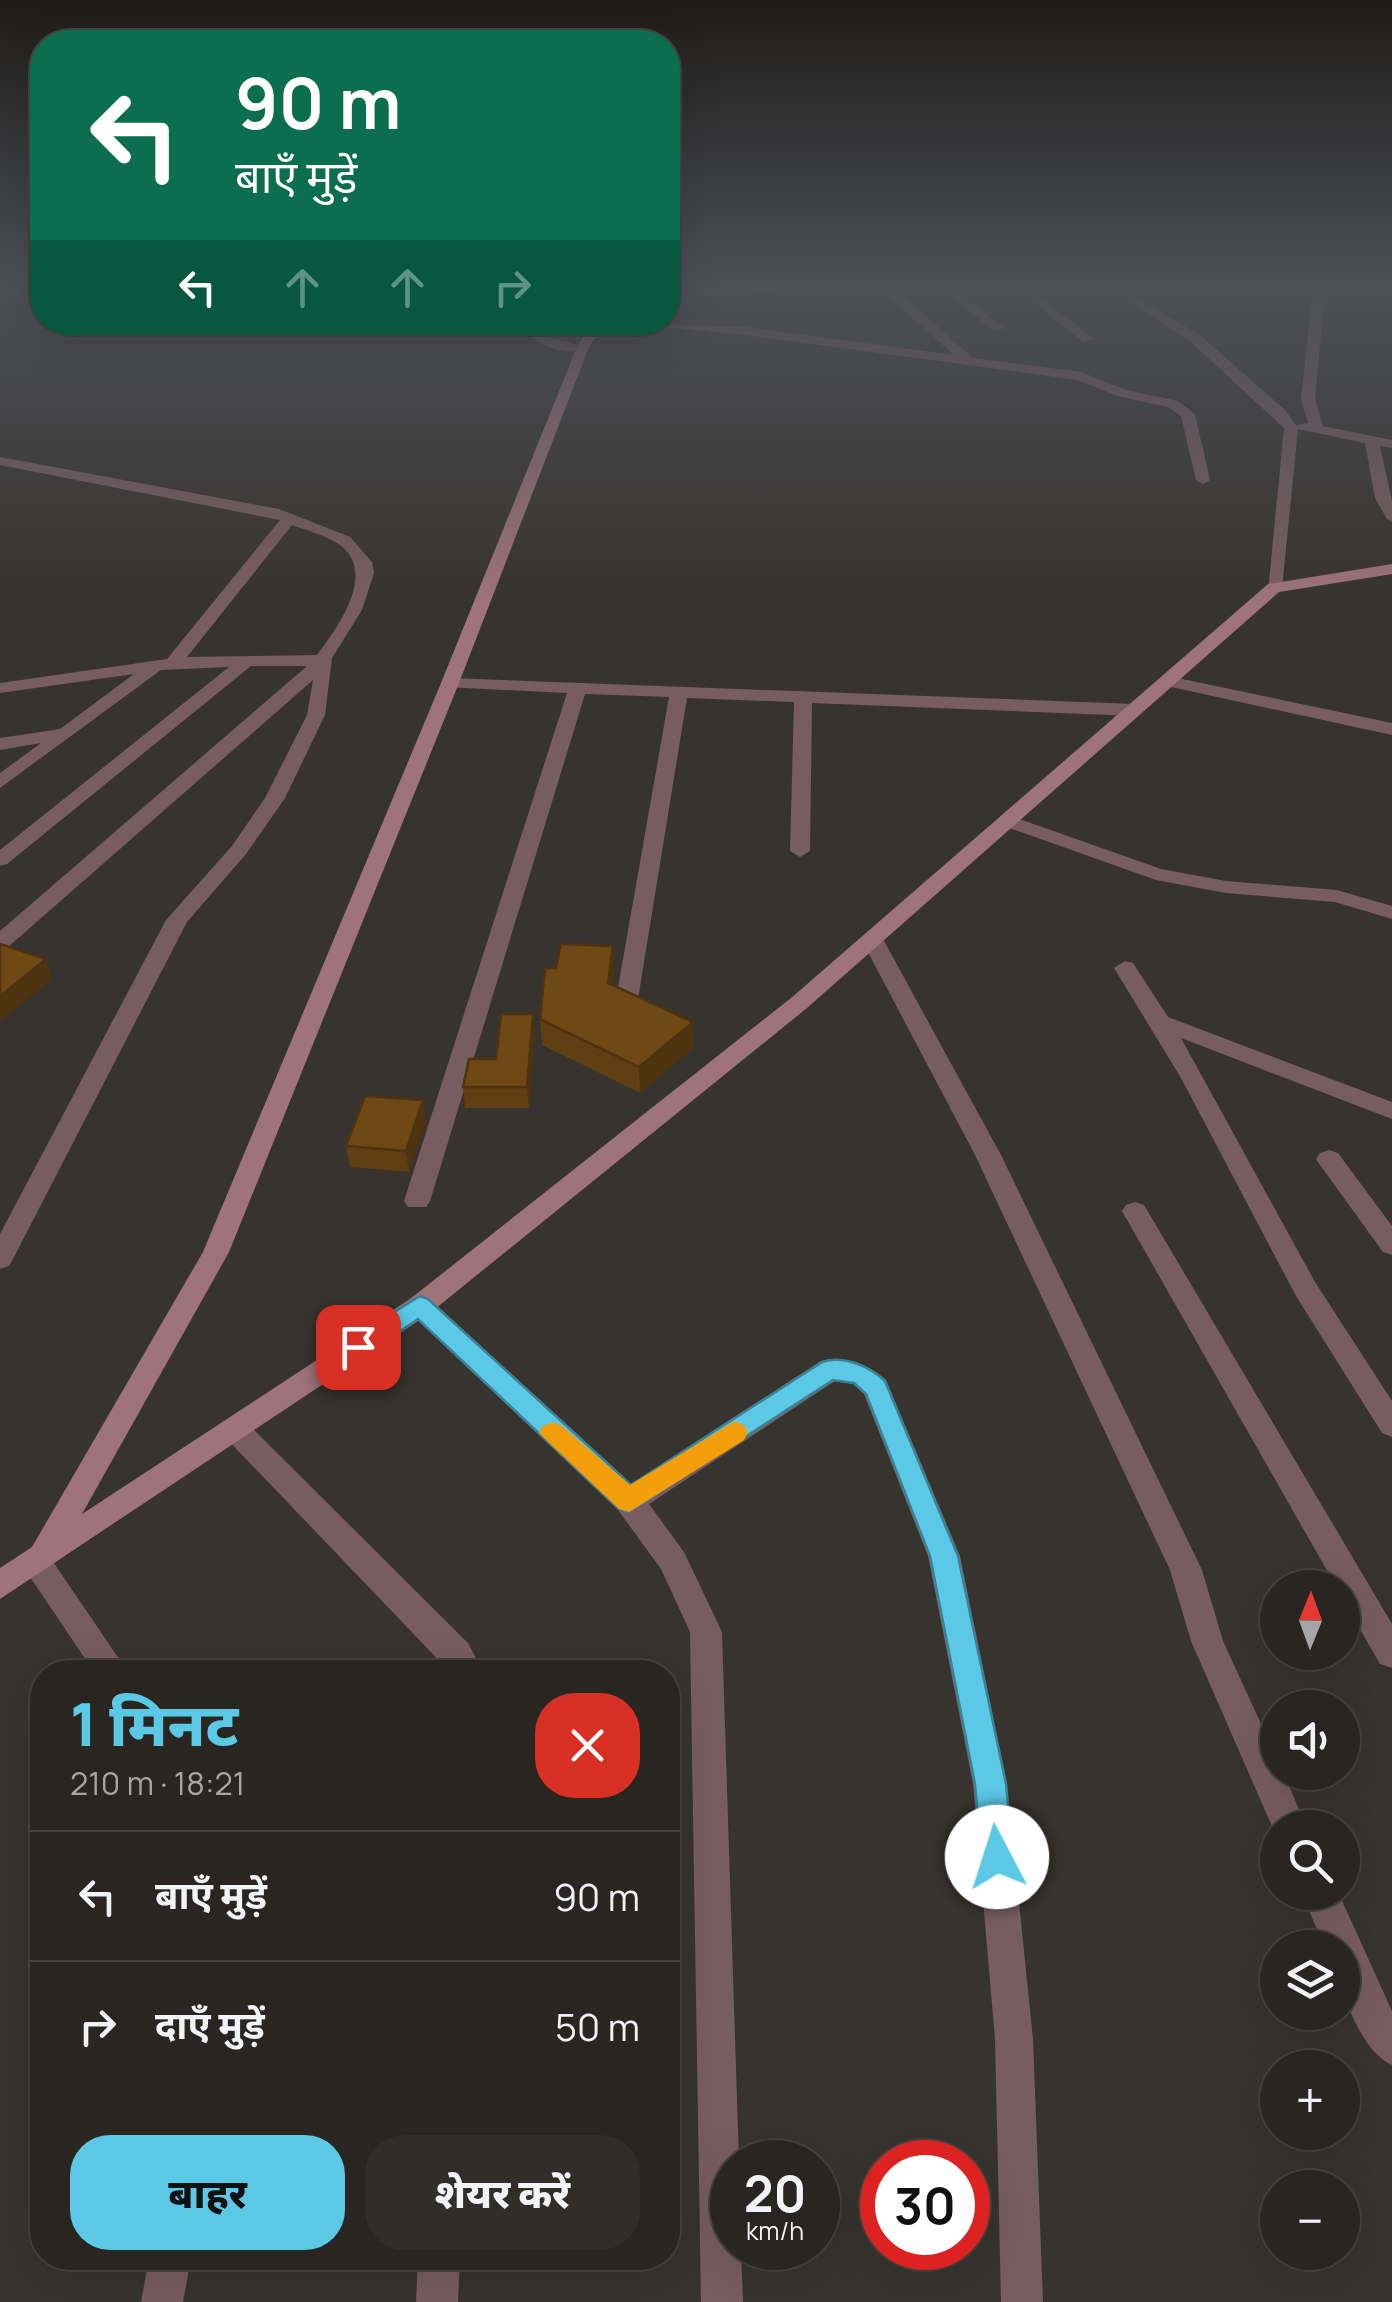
<!DOCTYPE html>
<html lang="hi">
<head>
<meta charset="utf-8">
<style>
	:root { --surface:#292622; --page:#312e2a; --text:#f1f3f6; --muted:#a5a5a5; --line:#454340; --accent:#5bc8e6 }
	body { margin:0; font-family:Manrope,"Noto Sans Devanagari",sans-serif; background:var(--page); color:var(--text); height:100vh; display:flex; flex-direction:column; font-size:38px; white-space:nowrap }
	* { box-sizing:border-box; margin:0 }
	p { font-size:32px; color:var(--muted) }
	.icon { flex:none; width:55px; height:55px; fill:none; stroke:currentColor; stroke-width:2; stroke-linecap:round; stroke-linejoin:round }
	.map { position:relative; flex:1; overflow:hidden }
	.details { position:absolute; left:30px; top:1660px; width:650px; height:610px; display:flex; flex-direction:column; background:var(--surface); border-radius:40px; box-shadow:0 10px 40px #0002,0 0 0 2px var(--line) }
	.details>* { flex:none }
	.guide { position:absolute; left:30px; top:30px; width:650px; height:305px; border-radius:40px; box-shadow:0 10px 40px #0002,0 0 0 2px var(--line); background:#0b6e4f; color:#fff; overflow:hidden }
	.needle { width:65px; rotate:1deg }
	.tools { position:absolute; left:1260px; top:1570px; display:grid; gap:20px }
	.tools a { display:grid; place-items:center; width:100px; height:100px; border-radius:50%; background:var(--surface); box-shadow:0 10px 40px #0002,0 0 0 2px var(--line); font-size:50px }
	.speed { position:absolute; left:710px; top:2140px; display:flex; gap:20px; font-size:50px; font-weight:700; text-align:center }
	.speed>* { display:grid; place-content:center; width:130px; height:130px; border-radius:50%; background:var(--surface); box-shadow:0 10px 40px #0002,0 0 0 2px var(--line); line-height:1 }
	.speed small { font-size:25px; font-weight:400 }
	.speed .limit { border:15px solid #d22; background:#fff; color:#111 }
	.pin { position:absolute; display:grid; place-items:center; width:85px; height:85px; color:#fff; margin:-42px; border-radius:20px; box-shadow:0 5px 15px #0006 }
	.me { position:absolute; width:110px; margin:-55px; rotate:355deg; stroke-linejoin:round; filter:drop-shadow(0 0 8px #0008) }
	.turn { display:flex; align-items:center; gap:35px; height:210px; padding:0 40px; font-size:45px }
	.turn .icon { width:130px; height:130px; stroke-width:2.5 }
	.turn b { display:block; font-size:70px; line-height:85px }
	.lanes { display:flex; align-items:center; height:95px; padding:0 40px; background:#0003; justify-content:center; gap:50px; direction:ltr }
	.lanes .off { opacity:.35 }
	.round { display:grid; place-items:center; flex:none; width:105px; height:105px; border-radius:40px; background:var(--page) }
	.overview { display:flex; align-items:center; justify-content:space-between; height:170px; padding:0 40px }
	h1 { font-size:60px; font-weight:800; line-height:75px; color:var(--accent) }
	.button { display:flex; gap:20px; margin-top:auto; padding:20px 40px }
	.button a { flex:1; height:115px; border-radius:40px; background:var(--accent); color:#111; font-size:40px; font-weight:800; line-height:115px; text-align:center }
	.button a+a { background:var(--page); color:var(--text) }
	ul { padding:0; list-style:none }
	li { display:flex; align-items:center; gap:30px; height:130px; padding:0 40px; border-top:2px solid var(--line) }
	li div { flex:1 }
	li b { display:block; font-size:38px }
	li em { font-style:normal }
	.map>svg:first-child { display:block }
	.lines { fill:none; stroke-linecap:round; stroke-linejoin:round }
	.street { fill:#785d60; fill-rule:evenodd }
	.secondary { fill:#9e7379; fill-rule:evenodd }
	.wall { fill:#5f3f13 }
	.shaded-wall { fill:#4d330f }
	.building { fill:#6e4916; stroke:#4d330f; stroke-width:2.5 }
	.route { fill:#5bc8e6; stroke:#3b8296; stroke-width:2.5 }
	.slow { fill:#f59e0b }
</style>
</head>
<body>
<div class="map">
<svg width="1392" height="2302" viewBox="0 0 1392 2302">
	<rect width="100%" height="100%" fill="#37332e"/>
	<g class="lines">
		<g class="street">
			<path d="M26,281H42L0,301V293Z"/>
			<path d="M824,281H886L973,358L1081,372L1126,390L1178,401L1195,414L1210,480L1203,484L1196,480L1181,416L1168,407L1117,396L1078,380L746,335L611,322L746,327L954,355L875,285L668,298V290Z"/>
			<path d="M933,281H946L1004,328L994,331Z"/>
			<path d="M1007,281H1020L1094,339L1083,342Z"/>
			<path d="M1097,281H1111L1201,336L1285,410L1296,425L1308,423L1301,399L1314,281H1326L1315,399L1323,426L1392,440V448L1380,446L1392,501V521L1387,519L1375,498L1365,443L1298,429L1282,588L1268,592L1284,428L1191,342Z"/>
			<path d="M517,322H530L552,339L589,347C567,360 531,343 517,322Z"/>
			<path d="M0,457L279,509L350,537L372,562L374,573L362,610L332,658L325,715L285,798L246,854L187,922L13,1259L9,1266L0,1269V1234L166,920L232,846L265,798L307,715L313,680L8,947L0,949V931L307,666H251L7,864L0,866V850L229,667L161,670L0,788V773L41,743L0,750V738L60,729L134,674L0,693V683L167,659L280,520L0,465ZM292,525C306,530 324,535 337,543C379,570 339,626 317,655L187,657Z"/>
			<path d="M1168,676L1392,723V735L1162,685L1159,681Z"/>
			<path d="M450,678L1135,704L1144,710L1135,716L812,703L810,851L800,857L790,851L794,702L687,698L638,999L627,1006L616,999L669,697L585,694L430,1201L426,1207H408L404,1201L567,693L444,687V679Z"/>
			<path d="M1008,815L1161,869L1226,881L1337,890L1392,906V919L1335,902L1226,893L1156,880L1001,825L998,821Z"/>
			<path d="M872,932L883,939L1001,1155L1202,1570L1223,1641L1278,1761V1772H1283L1307,1828H1278V1840L1191,1641L1170,1570L975,1155L861,939Z"/>
			<path d="M1125,961L1133,963L1168,1017L1392,1102V1119L1181,1038L1315,1282L1392,1401V1437L1382,1433L1296,1296L1181,1078L1114,968Z"/>
			<path d="M1329,1150L1338,1153L1392,1226V1255L1383,1252L1320,1165L1316,1159L1320,1153Z"/>
			<path d="M1135,1202L1144,1205L1392,1624V1668L1380,1664L1342,1598V1588H1337L1122,1211L1126,1205Z"/>
			<path d="M420,1296L430,1299L631,1484L821,1361C844,1354 869,1365 886,1380L960,1556L1007,1784L1033,2039L1043,2302H1001L995,2039L973,1784L928,1556L864,1394L853,1384L835,1381L649,1504L684,1552L722,1632L739,2162H732V2248H741L743,2302H701L690,1632L661,1569L618,1510L410,1313L406,1306L410,1299Z"/>
			<path d="M235,1417L245,1421L468,1643L483,1672H450L225,1437L220,1429L225,1421Z"/>
			<path d="M36,1549L47,1553L128,1672H94L20,1562L25,1553Z"/>
			<path d="M1301,1892H1338L1392,2011V2065C1368,2055 1348,2013 1343,1987C1340,1975 1342,1960 1342,1948H1325Z"/>
			<path d="M149,2258H191L183,2302H141Z"/>
			<path d="M418,2258H460L458,2302H416Z"/>
		</g>
		<path class="secondary" d="M592,322H605L589,347L459,683L229,1252L82,1514L410,1299L791,998L1268,584L1392,564V574L1279,592L807,1008L430,1313L0,1599V1568L32,1547L203,1252L441,683L577,347Z"/>
	</g>
	<g class="wall">
		<path d="M613,946L614,972L612,985L693,1048L640,1093L542,1045L540,1019L556,968Z"/>
		<path d="M535,1035L529,1108H465L463,1087Z"/>
		<path d="M426,1121L409,1172L350,1167L346,1146Z"/>
	</g>
	<g class="shaded-wall">
		<path d="M613,946L614,972L609,1008L608,983Z"/>
		<path d="M46,959L52,979L0,1022V996Z"/>
		<path d="M533,1014L535,1035L529,1108L527,1087Z"/>
		<path d="M693,1022V1048L640,1093L639,1067Z"/>
		<path d="M423,1100L426,1121L409,1172L406,1151Z"/>
	</g>
	<g class="building">
		<path d="M0,944L46,959L0,996Z"/>
		<path d="M561,944L613,946L608,983L693,1022L639,1067L540,1019L545,968H556Z"/>
		<path d="M501,1014H533L527,1087H463L469,1059H496Z"/>
		<path d="M365,1096L423,1100L406,1151L346,1146Z"/>
	</g>
	<linearGradient id="sky" x2="0" y2="1"><stop stop-color="#1e1c19"/><stop offset="0.47" stop-color="#4d5057"/><stop offset="1" stop-color="#4d5057" stop-opacity="0"/></linearGradient>
	<rect width="1392" height="603" fill="url(#sky)"/>
	<path class="route" d="M420,1296L428,1299L631,1485L822,1362C844,1355 869,1366 885,1381L958,1556L1006,1784L1013,1857L1009,1868L997,1872L986,1868L981,1857L975,1784L930,1556L866,1394L854,1383L833,1380L629,1512L619,1509L418,1319L367,1354H349L345,1347L349,1340Z"/>
	<path class="slow" d="M735,1421L744,1425L748,1432L744,1440L629,1512L619,1509L539,1433L543,1426L553,1422L562,1426L630,1485Z"/>
</svg>
<div class="tools">
<a><svg class="needle" viewBox="-14 -14 28 28"><path d="M0-13l5 13h-10z" fill="#e53935"/><path d="M0 13l5-13h-10z" fill="#a5a5a5"/></svg></a>
<a><svg class="icon" aria-label="sound" viewBox="0 0 24 24"><path d="M4 9h4l5-4v14l-5-4H4zM17 9q2 3 0 6"/></svg></a>
<a><svg class="icon" aria-label="search" viewBox="0 0 24 24"><circle cx="10" cy="10" r="6"/><path d="M15 15l6 6"/></svg></a>
<a><svg class="icon" aria-label="layers" viewBox="0 0 24 24"><path d="M12 4l9 5-9 5-9-5zM3 14l9 5 9-5"/></svg></a>
<a>+</a>
<a>−</a>
</div>
<div class="speed"><div>20<small>km/h</small></div><div class="limit">30</div></div>
<div class="pin" style="left:358px;top:1347px;background:#d93025"><svg class="icon" aria-label="arrive" viewBox="0 0 24 24"><path d="M6 21V4h12l-3 4 3 4H6"/></svg></div>
<svg class="me" style="left:997px;top:1857px" viewBox="-20 -20 40 40"><circle r="19" fill="#fff"/><path d="M0-13L10 11 0 6-10 11z" fill="#5bc8e6"/></svg>
<div class="guide">
<div class="turn"><svg class="icon" aria-label="left" viewBox="0 0 24 24"><path d="M17 20v-9H6M10 6l-5 5 5 5"/></svg><div><b>90 m</b>बाएँ मुड़ें</div></div>
<div class="lanes"><svg class="icon" aria-label="left" viewBox="0 0 24 24"><path d="M17 20v-9H6M10 6l-5 5 5 5"/></svg><svg class="icon off" aria-label="ahead" viewBox="0 0 24 24"><path d="M12 20V5M6 11l6-6 6 6"/></svg><svg class="icon off" aria-label="ahead" viewBox="0 0 24 24"><path d="M12 20V5M6 11l6-6 6 6"/></svg><svg class="icon off" aria-label="right" viewBox="0 0 24 24"><path d="M7 20v-9h11M14 6l5 5-5 5"/></svg></div>
</div>
<section class="details">
<div class="overview"><div><h1>1 मिनट</h1><p>210 m · 18:21</p></div><a class="round" style="background:#d93025;color:#fff"><svg class="icon" aria-label="close" viewBox="0 0 24 24"><path d="M6 6l12 12M18 6L6 18"/></svg></a></div>
<ul>
<li><svg class="icon" aria-label="left" viewBox="0 0 24 24"><path d="M17 20v-9H6M10 6l-5 5 5 5"/></svg><div><b>बाएँ मुड़ें</b></div><em>90 m</em></li>
<li><svg class="icon" aria-label="right" viewBox="0 0 24 24"><path d="M7 20v-9h11M14 6l5 5-5 5"/></svg><div><b>दाएँ मुड़ें</b></div><em>50 m</em></li>
</ul>
<div class="button"><a>बाहर</a><a>शेयर करें</a></div>
</section>
</div>
</body>
</html>
